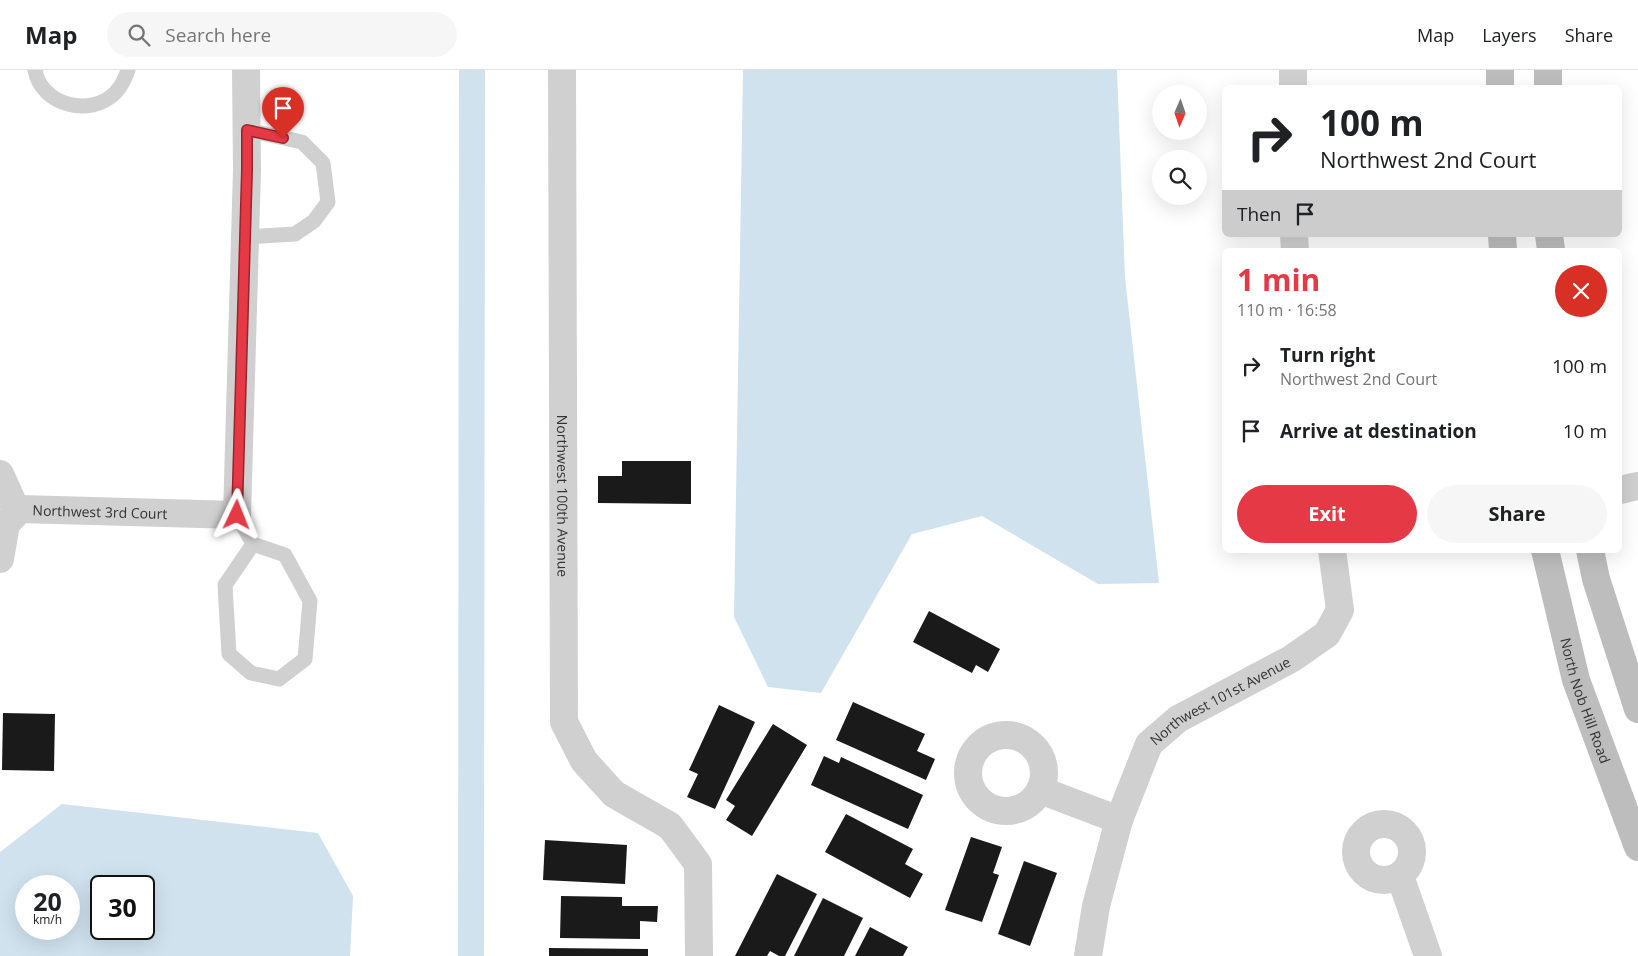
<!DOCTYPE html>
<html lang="en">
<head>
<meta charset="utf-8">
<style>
	:root { --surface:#fff; --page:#f6f6f6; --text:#202124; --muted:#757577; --line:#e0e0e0; --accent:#e63946 }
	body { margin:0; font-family:"Open Sans",sans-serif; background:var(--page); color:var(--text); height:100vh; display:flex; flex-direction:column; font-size:19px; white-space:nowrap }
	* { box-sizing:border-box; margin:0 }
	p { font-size:16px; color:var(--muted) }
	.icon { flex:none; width:28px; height:28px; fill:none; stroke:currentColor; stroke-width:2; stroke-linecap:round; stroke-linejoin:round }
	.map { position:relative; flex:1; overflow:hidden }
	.panel { position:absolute; left:1222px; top:178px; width:400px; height:305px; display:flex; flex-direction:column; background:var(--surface); border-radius:8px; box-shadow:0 5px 20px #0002 }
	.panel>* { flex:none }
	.top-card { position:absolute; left:1222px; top:15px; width:400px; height:152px; border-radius:8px; box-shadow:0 5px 20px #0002; background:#fff; color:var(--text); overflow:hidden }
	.needle { width:32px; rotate:182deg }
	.buttons { position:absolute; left:1152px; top:15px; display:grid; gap:10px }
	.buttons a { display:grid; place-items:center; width:55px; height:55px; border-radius:50%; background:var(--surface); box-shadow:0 5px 20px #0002; font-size:25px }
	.speed { position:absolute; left:15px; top:805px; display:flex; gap:10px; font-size:25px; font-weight:700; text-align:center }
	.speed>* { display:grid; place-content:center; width:65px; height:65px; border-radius:50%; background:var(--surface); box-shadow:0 5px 20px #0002; line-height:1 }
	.speed small { font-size:12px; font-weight:400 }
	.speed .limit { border:2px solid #111; border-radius:8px; background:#fff; color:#111 }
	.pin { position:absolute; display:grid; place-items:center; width:42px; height:42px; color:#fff; margin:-51px -21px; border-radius:50% 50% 50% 0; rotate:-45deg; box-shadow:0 0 5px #0007 }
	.pin .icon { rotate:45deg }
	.me { position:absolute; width:55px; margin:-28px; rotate:2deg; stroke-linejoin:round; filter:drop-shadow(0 0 4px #0008) }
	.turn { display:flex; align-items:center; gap:18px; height:105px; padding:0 15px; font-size:22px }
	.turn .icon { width:65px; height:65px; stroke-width:2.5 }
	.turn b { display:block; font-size:35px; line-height:42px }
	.then { display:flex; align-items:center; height:48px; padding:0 15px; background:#0003; gap:10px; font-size:19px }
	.round { display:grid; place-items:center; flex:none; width:52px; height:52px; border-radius:26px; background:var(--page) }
	.overview { display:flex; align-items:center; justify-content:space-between; height:85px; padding:0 15px }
	h1 { font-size:30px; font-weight:700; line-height:38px; color:var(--accent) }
	.button { display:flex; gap:10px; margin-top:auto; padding:10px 15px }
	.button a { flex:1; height:58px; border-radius:30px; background:var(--accent); color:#fff; font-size:20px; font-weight:700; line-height:58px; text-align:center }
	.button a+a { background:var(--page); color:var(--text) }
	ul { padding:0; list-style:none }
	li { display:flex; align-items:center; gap:15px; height:65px; padding:0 15px }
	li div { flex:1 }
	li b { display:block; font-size:19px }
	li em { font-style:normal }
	header { display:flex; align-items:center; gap:30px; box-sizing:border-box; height:70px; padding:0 25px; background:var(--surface); border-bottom:1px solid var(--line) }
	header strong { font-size:24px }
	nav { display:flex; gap:28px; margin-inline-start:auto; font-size:18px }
	.search { width:350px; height:45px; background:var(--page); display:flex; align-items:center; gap:12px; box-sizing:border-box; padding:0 18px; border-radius:28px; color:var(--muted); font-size:19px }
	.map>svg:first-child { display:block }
	.water { fill:#cfe2ee; fill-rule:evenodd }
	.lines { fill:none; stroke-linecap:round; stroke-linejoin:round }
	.canal { stroke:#cfe2ee; stroke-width:26 }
	.building { fill:#1a1a1a }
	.lane { stroke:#d0d0d0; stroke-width:15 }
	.street { stroke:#d0d0d0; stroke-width:28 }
	.secondary { stroke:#bdbdbd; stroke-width:28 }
	.route-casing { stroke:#96252e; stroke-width:12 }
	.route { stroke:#e63946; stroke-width:9 }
	.labels { text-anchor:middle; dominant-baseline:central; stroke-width:5; stroke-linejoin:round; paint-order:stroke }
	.street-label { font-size:14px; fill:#333; stroke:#fff }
</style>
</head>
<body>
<header>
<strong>Map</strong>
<div class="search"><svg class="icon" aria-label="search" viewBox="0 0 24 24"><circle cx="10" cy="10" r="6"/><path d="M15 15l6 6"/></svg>Search here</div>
<nav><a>Map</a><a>Layers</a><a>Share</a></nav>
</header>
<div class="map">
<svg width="1638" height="886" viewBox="0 0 1638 886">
	<rect width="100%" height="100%" fill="#fff"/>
	<g class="water">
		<path d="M743,0H1117L1125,207L1159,513L1098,514L982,446L912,464L821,623L768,617L734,547Z"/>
		<path d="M62,734L318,763L353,826L350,886H0V782ZM26,816H69V859H26ZM101,816H144V859H101Z"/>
	</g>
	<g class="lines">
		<path class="canal" d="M471,886L472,0"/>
	</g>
	<g class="building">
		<path d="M622,391H691V434L598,433V406H622Z"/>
		<path d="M929,541L1000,579L988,602L976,595L972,603L913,572Z"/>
		<path d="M853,632L925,664L917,681L935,689L926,710L836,670Z"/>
		<path d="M719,635L755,652L715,739L687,727L698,704L689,700Z"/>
		<path d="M3,643L55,644L54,701L2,700Z"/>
		<path d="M773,654L807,675L752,766L726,750L735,736L726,730Z"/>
		<path d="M824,686L839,693L841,687L923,725L908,759L811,715Z"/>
		<path d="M846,744L913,779L905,794L923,804L910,828L825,782Z"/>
		<path d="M971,767L1002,777L993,803L999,805L982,852L945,840Z"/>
		<path d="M545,770L627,775L625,814L543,810Z"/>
		<path d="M1024,791L1057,803L1030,876L998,864Z"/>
		<path d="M777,804L817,824L785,886H779L770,881L767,886H735Z"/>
		<path d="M561,826L622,827V836H658L657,852L640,851V869L560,868Z"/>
		<path d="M823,828L863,848L844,886H794Z"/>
		<path d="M870,857L908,877L903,886H855Z"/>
		<path d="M549,878L648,879V886H549Z"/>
	</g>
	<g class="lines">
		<g class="lane">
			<path d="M35,0C41,35 90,48 115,23C121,17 125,9 128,0"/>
			<path d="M245,167L295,164L314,151L328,132L323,93L302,72L247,60"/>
			<path d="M237,445L253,474L285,485L310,531L305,589L279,609L251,603L229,584L225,515L253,474"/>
		</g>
		<g class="street">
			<path id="s1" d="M562,0L564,652L584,691L614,724L670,756L698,794L699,886"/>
			<path d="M1293,18V0"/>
			<path d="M1294,165L1295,180"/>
			<path d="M0,404L17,442"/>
			<path d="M1620,420L1638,416"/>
			<path id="s2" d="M0,489L6,454L20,439L237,445L247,100L246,0"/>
			<circle cx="1006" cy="703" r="38"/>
			<path d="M1040,720L1119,750"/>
			<circle cx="1384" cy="782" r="28"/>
			<path d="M1400,806L1428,886"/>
			<path id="s3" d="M1088,886L1096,836L1119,750L1149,674L1178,649L1291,589L1327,564L1340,540L1332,480"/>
		</g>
		<g class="secondary">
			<path d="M1500,0V18"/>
			<path d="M1548,0V18"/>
			<path d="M1502,165L1503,180"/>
			<path d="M1549,165L1551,180"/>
			<path id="s4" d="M1545,480L1576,610L1638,777"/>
			<path d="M1590,480L1596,509L1638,639"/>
		</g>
	</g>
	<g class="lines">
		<g class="route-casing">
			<path id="route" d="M237,445L247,100V60L283,68"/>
		</g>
		<use href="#route" class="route"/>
	</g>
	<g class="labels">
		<g class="street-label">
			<text stroke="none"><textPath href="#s1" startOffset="426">Northwest 100th Avenue</textPath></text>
			<text stroke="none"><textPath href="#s2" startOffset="136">Northwest 3rd Court</textPath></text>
			<text stroke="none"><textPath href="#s4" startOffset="156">North Nob Hill Road</textPath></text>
			<text stroke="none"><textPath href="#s3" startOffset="305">Northwest 101st Avenue</textPath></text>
		</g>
	</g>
</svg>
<div class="buttons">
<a><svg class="needle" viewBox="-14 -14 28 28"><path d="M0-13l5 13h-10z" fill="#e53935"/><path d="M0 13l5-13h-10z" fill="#757577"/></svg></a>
<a><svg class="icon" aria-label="search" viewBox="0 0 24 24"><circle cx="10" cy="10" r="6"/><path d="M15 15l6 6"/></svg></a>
</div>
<div class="speed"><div>20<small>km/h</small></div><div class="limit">30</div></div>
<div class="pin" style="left:283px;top:68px;background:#d93025"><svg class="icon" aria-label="arrive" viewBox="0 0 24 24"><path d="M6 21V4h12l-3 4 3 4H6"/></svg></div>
<svg class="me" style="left:237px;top:445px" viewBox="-20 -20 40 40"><path d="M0-17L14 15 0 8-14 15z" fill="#e63946" stroke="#fff" stroke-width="4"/></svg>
<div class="top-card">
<div class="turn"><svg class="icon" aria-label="right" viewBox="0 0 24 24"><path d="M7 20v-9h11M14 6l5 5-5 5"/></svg><div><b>100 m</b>Northwest 2nd Court</div></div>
<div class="then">Then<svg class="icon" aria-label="arrive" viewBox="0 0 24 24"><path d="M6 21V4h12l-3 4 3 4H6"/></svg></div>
</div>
<section class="panel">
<div class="overview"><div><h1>1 min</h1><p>110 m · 16:58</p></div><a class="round" style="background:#d93025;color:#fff"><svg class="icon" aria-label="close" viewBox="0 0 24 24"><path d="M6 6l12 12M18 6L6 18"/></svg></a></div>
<ul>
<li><svg class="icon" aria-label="right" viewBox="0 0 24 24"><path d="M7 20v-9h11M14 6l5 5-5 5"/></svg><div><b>Turn right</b><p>Northwest 2nd Court</p></div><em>100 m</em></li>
<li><svg class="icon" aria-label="arrive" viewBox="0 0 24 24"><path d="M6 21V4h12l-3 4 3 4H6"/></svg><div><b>Arrive at destination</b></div><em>10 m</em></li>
</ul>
<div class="button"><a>Exit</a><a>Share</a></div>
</section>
</div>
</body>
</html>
